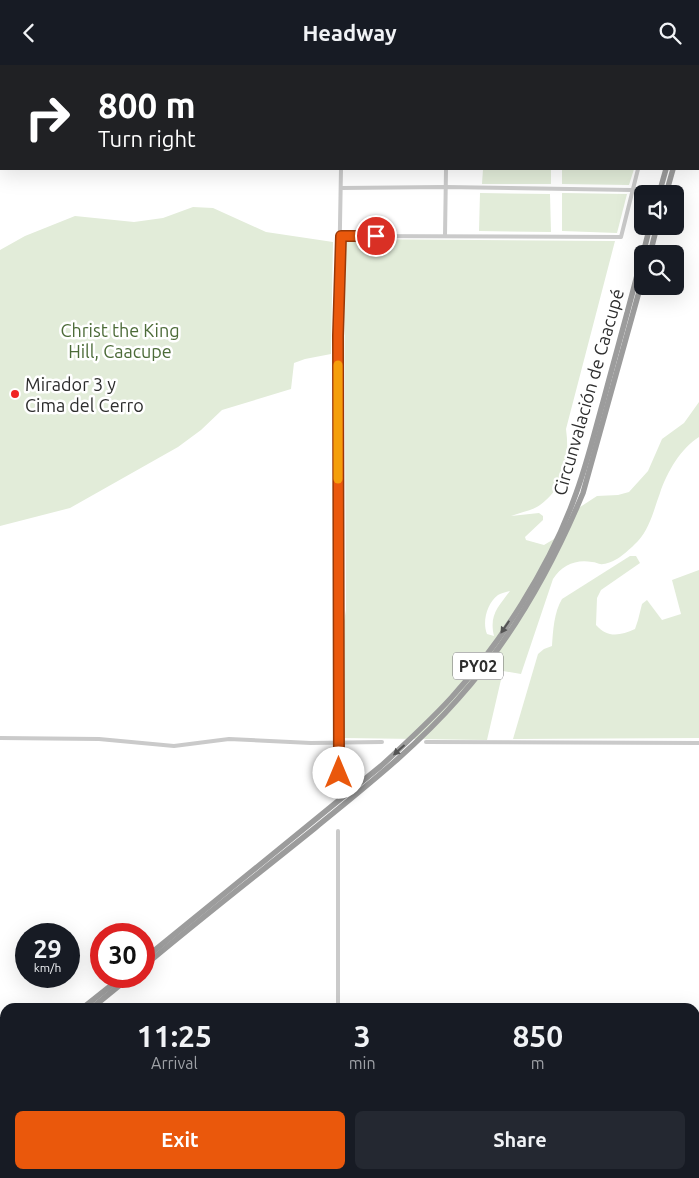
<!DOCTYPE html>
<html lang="en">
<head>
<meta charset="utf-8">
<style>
	:root { --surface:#171b24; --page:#242831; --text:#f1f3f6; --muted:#9ea1a6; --accent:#ea580c }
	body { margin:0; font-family:Ubuntu,sans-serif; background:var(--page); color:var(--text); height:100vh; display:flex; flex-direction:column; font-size:19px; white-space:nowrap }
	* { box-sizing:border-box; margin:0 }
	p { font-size:16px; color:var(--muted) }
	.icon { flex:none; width:28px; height:28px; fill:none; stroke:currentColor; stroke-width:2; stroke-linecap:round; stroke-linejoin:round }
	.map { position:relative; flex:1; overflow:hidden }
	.sheet { position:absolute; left:0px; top:938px; width:700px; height:176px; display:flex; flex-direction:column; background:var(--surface); border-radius:15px 15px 0 0; box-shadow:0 5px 20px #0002 }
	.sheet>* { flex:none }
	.hud { position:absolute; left:0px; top:0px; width:700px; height:105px; box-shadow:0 5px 20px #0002; background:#202124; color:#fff; overflow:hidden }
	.tools { position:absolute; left:634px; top:120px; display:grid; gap:10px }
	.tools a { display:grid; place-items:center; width:50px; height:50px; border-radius:8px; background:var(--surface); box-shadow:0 5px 20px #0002; font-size:25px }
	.speed { position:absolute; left:15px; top:858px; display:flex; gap:10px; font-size:25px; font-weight:700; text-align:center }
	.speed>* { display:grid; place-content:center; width:65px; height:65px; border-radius:50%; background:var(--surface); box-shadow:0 5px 20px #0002; line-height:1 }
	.speed small { font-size:12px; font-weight:400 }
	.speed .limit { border:8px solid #d22; background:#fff; color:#111 }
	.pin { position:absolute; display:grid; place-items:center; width:42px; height:42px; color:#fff; margin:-21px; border:2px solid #fff; border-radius:50%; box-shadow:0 1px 5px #0007 }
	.me { position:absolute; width:55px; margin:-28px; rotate:0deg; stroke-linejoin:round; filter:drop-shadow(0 0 4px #0008) }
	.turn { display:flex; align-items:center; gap:18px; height:105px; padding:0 15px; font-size:22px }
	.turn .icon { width:65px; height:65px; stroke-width:2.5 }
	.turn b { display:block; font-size:35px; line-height:42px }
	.eta { display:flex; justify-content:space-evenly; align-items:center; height:85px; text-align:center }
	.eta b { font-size:30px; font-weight:600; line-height:35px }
	.button { display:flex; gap:10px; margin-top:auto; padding:10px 15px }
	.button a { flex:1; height:58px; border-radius:8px; background:var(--accent); color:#fff; font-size:20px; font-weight:600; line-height:58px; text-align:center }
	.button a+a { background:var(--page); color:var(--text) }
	header { display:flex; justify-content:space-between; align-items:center; height:65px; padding:0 15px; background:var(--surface); font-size:22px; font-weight:600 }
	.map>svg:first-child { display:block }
	.green { fill:#e2ecd9; fill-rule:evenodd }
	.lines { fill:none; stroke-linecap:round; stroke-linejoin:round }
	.minor { stroke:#cacaca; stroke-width:4 }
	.tertiary { stroke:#cacaca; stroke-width:4.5 }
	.trunk { stroke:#9c9c9c; stroke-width:5.5 }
	.oneway { fill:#545454 }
	.route-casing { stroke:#983908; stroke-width:12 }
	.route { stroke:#ea580c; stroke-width:9 }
	.slow { stroke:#f59e0b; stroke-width:9 }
	.poi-dot { fill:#f02423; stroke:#fff; stroke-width:2 }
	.labels { text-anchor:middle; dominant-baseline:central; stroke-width:5; stroke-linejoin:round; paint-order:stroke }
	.shield { fill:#fff; stroke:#6c6c6c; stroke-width:1 }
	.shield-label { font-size:16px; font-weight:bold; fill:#2d2d2d }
	.park-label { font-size:18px; fill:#4c6b38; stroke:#fff }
	.poi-label { font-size:18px; fill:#2d2d2d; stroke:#fff; text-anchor:start }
	.street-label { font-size:18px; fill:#2d2d2d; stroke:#fff }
</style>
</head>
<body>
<header><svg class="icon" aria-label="back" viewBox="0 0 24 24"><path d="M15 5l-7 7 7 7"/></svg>Headway<svg class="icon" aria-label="search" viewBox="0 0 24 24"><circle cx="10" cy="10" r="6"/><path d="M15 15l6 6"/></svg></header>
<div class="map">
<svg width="699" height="1113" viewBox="0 0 699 1113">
	<rect width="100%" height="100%" fill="#fff"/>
	<g class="green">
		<path d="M483,104H551V119H482Z"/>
		<path d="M562,104H634L629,120L562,119Z"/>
		<path d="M480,128L550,129L551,167L479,166Z"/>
		<path d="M562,128L627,129L617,168L562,166Z"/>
		<path d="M193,142L213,143L266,167L333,177L331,289L305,294L294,298L291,324L222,345L201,365L178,382L70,443L0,461V185L25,171L75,151L134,157L163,153Z"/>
		<path d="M344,174L615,176L566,364C570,394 565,422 540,440C532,446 521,447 511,451L539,448L543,451V455L525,472L526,475L544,480L559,471L574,446L597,431L618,430L629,427L648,406L662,374L684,358L699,337V372C681,383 667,407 660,428C654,444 650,463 638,476C629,485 616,498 603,499C599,500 596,497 592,497C576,494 562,500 553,514L521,609L503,606L487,675L344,673L343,562L346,545ZM510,526C498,542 489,550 494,571L487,569C482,557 487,538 498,530C501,528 506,527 510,526Z"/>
		<path d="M630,491H636L640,498L601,525L597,533L596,560C607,573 620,571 635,564L638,555L642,539L647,535L662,555L681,549L672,515L699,505V673L513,674L538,589L544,584L552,581C553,566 554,547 562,534Z"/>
	</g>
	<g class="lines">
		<g class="minor">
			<path d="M340,0V1"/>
			<path d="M447,1V0"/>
			<path d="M341,123L445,122L632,125"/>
			<path d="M341,171L621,172L638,104"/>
			<path d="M445,171L446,104"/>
			<path d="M0,673L99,674L174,681L229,674L311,678L382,677"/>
			<path d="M426,677L699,678"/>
			<path d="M339,708L338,271L341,104"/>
			<path d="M338,942V766"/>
			<path d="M338,1109V1113"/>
		</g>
		<path class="tertiary" d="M551,0L552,1"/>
		<g class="trunk">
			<path d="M693,1L694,0"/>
			<path d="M699,6V5"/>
			<path d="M659,129L666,104"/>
			<path d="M666,129L673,104"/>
			<path d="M643,189L650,161"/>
			<path d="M650,189L657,161"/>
			<path d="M144,894L381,701C405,679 429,657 451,633C500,579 549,503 574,434C586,403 594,369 603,337C616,288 630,239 642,191"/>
			<path d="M144,901C200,854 258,809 315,763C365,722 415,683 458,634C512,574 552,502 583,428L642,216"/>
			<path d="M84,942L123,911"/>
			<path d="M93,942L131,911"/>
			<path d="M0,1011L5,1007"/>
			<path d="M0,1019L5,1014"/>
		</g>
	</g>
	<defs><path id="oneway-solid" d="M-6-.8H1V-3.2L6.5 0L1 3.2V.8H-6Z" transform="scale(1.25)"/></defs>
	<g class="oneway">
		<use href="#oneway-solid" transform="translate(505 562) rotate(124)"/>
		<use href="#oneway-solid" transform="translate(399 685) rotate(138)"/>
	</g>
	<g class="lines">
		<g class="route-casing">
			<path id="route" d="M339,708L338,271L341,171H376"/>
		</g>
		<use href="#route" class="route"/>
		<path class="slow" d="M338,300V414"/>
	</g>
	<circle class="poi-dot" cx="15" cy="329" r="5"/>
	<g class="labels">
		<rect class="shield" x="453" y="587.5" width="50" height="27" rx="4"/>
		<g class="shield-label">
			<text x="478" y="601">PY02</text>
		</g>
		<g class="park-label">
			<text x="120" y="265">Christ the King<tspan x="120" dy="21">Hill, Caacupe</tspan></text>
		</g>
		<g class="poi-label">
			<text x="25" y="319">Mirador 3 y<tspan x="25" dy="21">Cima del Cerro</tspan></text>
		</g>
		<g class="street-label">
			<text transform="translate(588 327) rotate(-74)">Circunvalación de Caacupé</text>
		</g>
	</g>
</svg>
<div class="tools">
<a><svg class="icon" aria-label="sound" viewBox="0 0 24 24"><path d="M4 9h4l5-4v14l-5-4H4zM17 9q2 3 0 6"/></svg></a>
<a><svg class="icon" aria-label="search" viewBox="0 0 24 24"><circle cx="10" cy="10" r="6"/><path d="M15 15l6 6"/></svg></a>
</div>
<div class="speed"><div>29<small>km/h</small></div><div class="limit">30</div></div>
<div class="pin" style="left:376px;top:171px;background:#d93025"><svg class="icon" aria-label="arrive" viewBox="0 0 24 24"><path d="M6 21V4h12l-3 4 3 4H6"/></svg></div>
<svg class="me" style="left:339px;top:708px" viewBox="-20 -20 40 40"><circle r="19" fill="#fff"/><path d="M0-13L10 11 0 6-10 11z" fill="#ea580c"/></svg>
<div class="hud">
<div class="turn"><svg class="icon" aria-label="right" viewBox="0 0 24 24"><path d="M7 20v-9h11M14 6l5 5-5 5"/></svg><div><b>800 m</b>Turn right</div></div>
</div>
<section class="sheet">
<div class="eta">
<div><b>11:25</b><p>Arrival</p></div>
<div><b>3</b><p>min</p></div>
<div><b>850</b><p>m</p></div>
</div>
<div class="button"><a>Exit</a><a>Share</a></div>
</section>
</div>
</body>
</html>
